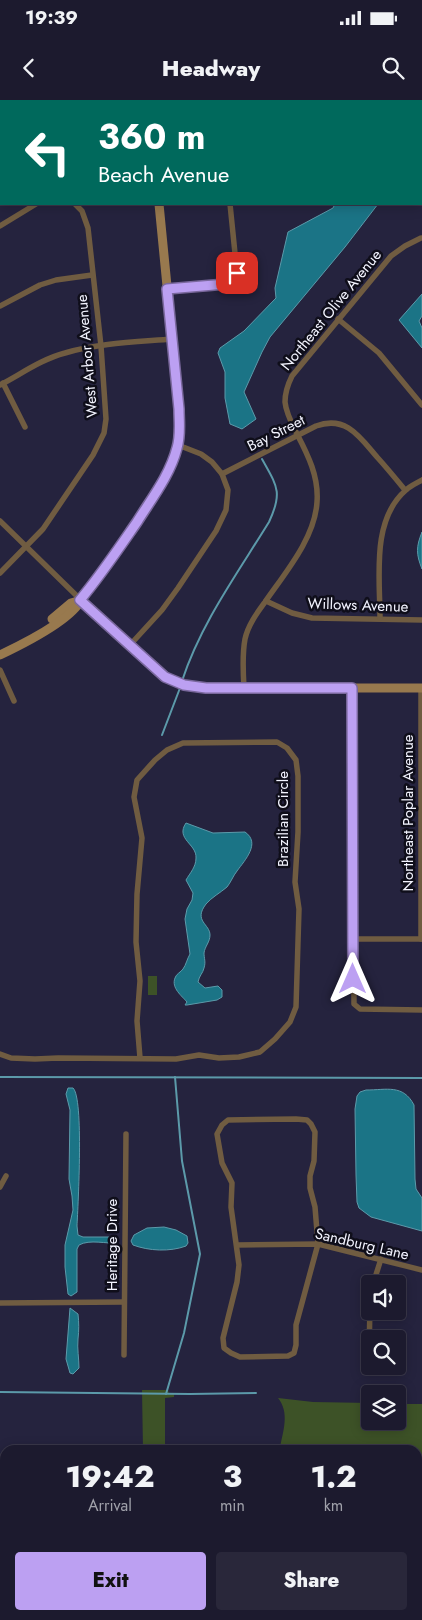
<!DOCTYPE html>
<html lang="en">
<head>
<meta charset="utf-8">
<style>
	:root { --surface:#1c1a2e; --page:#29273a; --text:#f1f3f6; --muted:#a0a1aa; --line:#3a384a; --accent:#bca0f2 }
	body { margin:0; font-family:Jost,sans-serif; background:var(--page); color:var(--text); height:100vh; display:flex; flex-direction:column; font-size:19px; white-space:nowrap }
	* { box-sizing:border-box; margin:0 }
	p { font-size:16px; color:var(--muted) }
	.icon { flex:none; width:28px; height:28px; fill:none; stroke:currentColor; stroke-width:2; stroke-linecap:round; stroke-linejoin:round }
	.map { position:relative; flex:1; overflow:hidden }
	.side { position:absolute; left:0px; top:1345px; width:422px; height:175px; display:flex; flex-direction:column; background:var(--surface); border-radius:15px 15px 0 0; box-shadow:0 2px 12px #0003,0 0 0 1px var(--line) }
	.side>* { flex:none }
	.guide { position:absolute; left:0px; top:0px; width:422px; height:105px; box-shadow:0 2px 12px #0003,0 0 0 1px var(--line); background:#00695c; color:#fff; overflow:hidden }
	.fabs { position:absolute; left:361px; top:1175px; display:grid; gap:10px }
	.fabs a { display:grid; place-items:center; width:45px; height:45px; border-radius:5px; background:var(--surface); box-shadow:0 2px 12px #0003,0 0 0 1px var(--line); font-size:25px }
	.pin { position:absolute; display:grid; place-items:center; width:42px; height:42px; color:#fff; margin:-21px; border-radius:10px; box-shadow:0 2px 8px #0006 }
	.me { position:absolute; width:55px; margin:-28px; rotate:0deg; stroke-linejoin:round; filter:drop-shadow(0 0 4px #0008) }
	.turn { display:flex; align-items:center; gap:18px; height:105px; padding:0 15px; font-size:22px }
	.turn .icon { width:65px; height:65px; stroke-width:2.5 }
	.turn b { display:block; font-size:35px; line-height:42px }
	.eta { display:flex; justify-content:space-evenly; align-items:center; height:85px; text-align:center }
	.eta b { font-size:30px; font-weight:800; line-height:35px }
	.primary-button { display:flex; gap:10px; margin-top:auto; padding:10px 15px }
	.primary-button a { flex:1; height:58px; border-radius:5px; background:var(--accent); color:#111; font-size:20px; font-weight:800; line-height:58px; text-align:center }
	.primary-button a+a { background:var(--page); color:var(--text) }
	.status { display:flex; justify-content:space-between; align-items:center; height:35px; padding:0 25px; background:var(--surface); direction:ltr }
	.status svg { height:14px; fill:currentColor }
	header { display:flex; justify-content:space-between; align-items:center; height:65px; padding:0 15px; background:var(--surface); font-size:22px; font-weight:800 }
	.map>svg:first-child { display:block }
	.green { fill:#3d5227 }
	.water { fill:#1b7486; stroke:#5c9aaa }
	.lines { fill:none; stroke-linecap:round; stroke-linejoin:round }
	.stream { stroke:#5c9aaa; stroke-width:2 }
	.street { stroke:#705c41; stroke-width:5.5 }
	.secondary { stroke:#98794e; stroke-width:9 }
	.route-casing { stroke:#7a689d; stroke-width:12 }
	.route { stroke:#bca0f2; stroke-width:9 }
	.labels { text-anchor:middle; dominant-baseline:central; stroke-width:5; stroke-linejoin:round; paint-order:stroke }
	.street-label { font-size:15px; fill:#f3f4ff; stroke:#0f0e1a }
</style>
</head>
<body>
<div class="status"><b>19:39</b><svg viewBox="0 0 49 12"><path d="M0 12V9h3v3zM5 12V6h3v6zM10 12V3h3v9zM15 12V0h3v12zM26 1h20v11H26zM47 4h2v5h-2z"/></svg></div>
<header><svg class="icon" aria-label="back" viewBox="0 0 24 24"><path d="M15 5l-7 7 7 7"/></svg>Headway<svg class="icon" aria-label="search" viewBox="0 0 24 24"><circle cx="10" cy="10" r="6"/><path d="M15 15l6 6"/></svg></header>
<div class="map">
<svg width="422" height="1520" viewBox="0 0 422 1520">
	<rect width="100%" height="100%" fill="#25233e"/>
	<g class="green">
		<path d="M284,0H422V78L421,1H285Z"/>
		<rect x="148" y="876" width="9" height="19"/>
		<path d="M142,1290H168L169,1294H174V1297L165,1298V1350H143Z"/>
		<path d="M278,1298L313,1302L370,1303V1321H398V1304H422V1370H418V1350H280V1348C283,1331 290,1313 278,1298Z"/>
		<rect x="75" y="1515" width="88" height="5"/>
	</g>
	<g class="water">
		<path d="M335,104H378L345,147L270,237L262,252L244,292L256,319L242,329L230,324L225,298V272L218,253L220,248L244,231L276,198L275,188L288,132L333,108Z"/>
		<path d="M422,194V216L419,221L422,228V248L399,220Z"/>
		<path d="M422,432V469C416,454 416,447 422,432Z"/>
		<path d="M186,723L213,733L245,732C261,743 245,760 237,771C233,776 231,782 227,787C220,793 212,797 206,804C193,821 210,824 210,835C210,842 205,846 204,853C204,858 206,862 204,868C203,873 199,876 198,882L205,888L218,886L222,890V897L217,900L187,905H185L187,902C182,896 171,888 175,878C176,874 181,872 183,869C186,865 187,859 190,854L185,819L187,809L192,800L193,793L186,780C190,773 196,767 196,758C197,744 175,739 186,723Z"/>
		<path d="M68,988H73C84,998 78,1105 77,1126L78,1135L83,1137H117L118,1143C106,1144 90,1139 79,1145L77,1149V1192L71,1196L68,1194L65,1167V1145L73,1110L72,1096L69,1079L70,1010L66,994Z"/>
		<path d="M366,990C387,990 403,984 414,1005L415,1079L416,1089L422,1098V1131L371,1117L359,1108L357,1102L356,1075L355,1009L357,996L360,992Z"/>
		<path d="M164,1127L176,1130L187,1136L188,1143L186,1146C170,1152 149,1151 133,1145L131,1141L134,1135L147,1128Z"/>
		<path d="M70,1208L78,1214C79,1223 79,1230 78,1239C77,1248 79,1259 79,1268L73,1274L70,1273L66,1259Z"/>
	</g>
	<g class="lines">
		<g class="stream">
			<path d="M59,1L60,0"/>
			<path d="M0,81L1,80"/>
			<path d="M182,581C201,523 237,474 269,422C283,392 277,386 262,359"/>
			<path d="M162,635L180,588"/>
			<path d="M0,977L422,978"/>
			<path d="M0,1292L190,1294L256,1293"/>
			<path d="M166,1294L184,1233L200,1154L182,1061L175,977"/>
		</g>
		<g class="street">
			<path d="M15,1L16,0"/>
			<path d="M0,26L1,25"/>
			<path d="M0,126L36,104"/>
			<path d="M167,189L226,184L234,180L237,173L230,104"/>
			<path d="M0,206L40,185L56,180L92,175"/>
			<path d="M338,219L379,253L422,305"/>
			<path d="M3,283L25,327"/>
			<path d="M0,285C21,274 42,259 65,253C99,243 137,242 172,239"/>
			<path d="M222,374L316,326C346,315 360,337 377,357C387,368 396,379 405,390"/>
			<path d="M0,421L81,500"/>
			<path d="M0,473L43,429L93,355L104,333L106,319L101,246L88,128L82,111L75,104"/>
			<path d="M266,501L292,513L312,518L422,520"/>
			<path d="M380,518C380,478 371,420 406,390C410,386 417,383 422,380"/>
			<path d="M130,545L162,510L178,488L216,431L226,410L228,390L222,374L212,362L201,354L178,345"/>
			<path d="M0,570L14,601"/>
			<path d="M244,588C243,572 242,555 245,539C248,525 257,513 265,502C285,473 315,438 317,402C319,377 308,355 297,334C292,324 286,313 285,302C285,292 288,284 292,276L391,156L405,146L421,138"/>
			<path d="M352,588L354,904L360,909L422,910"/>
			<path d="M421,588V839"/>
			<path d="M353,839H422"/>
			<path d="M0,954L11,958L35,959L58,958L176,959L199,955L219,958L239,957L260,952L275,939L290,922L296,907L299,809L295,782L298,732V676L296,660L287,648L277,642L183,643L167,650L155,660L137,680L134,697L142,738L137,794L136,842L140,881L137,921L140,958"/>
			<path d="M296,1019L307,1020L311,1024L315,1032L314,1061L310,1076V1088L315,1107L318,1144L296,1225V1245L294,1253L288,1256L240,1257L231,1253L224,1248L223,1238L237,1182L239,1165L231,1107L232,1083L222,1063L217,1034L222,1025L228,1020Z"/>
			<path d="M0,1087L6,1076"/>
			<path d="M237,1145L318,1144L422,1170"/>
			<path d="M373,1184L381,1159"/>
			<path d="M0,1203L124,1202"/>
			<path d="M124,1255L126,1034"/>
			<path d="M369,1259L370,1202"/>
		</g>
		<g class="secondary">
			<path d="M148,0L149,1"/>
			<path d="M81,500L165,577L184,585L206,588H422"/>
			<path d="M52,519L71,503L81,500"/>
			<path d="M0,555C21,545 71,520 81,500L118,449L153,397L173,362L178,345L179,309L159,104"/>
		</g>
	</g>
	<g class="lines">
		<g class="route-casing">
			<path id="route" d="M237,173L234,180L226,184L167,189L179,309C179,322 181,335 177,348C170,375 152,398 137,422C119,448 101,475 80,500L165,577L184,585L206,588H352L353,879"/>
		</g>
		<use href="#route" class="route"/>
	</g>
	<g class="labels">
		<g class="street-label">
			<text transform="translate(331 210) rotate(-51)">Northeast Olive Avenue</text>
			<text transform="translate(87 256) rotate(-95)">West Arbor Avenue</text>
			<text transform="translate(276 333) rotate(-27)">Bay Street</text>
			<text transform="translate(358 505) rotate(2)">Willows Avenue</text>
			<text transform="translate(408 713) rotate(-90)">Northeast Poplar Avenue</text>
			<text transform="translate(283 719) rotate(-90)">Brazilian Circle</text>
			<text transform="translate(362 1144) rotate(13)">Sandburg Lane</text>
			<text transform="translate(112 1145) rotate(-90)">Heritage Drive</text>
		</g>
	</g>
</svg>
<div class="fabs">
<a><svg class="icon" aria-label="sound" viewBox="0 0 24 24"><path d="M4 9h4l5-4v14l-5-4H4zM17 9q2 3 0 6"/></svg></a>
<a><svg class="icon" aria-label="search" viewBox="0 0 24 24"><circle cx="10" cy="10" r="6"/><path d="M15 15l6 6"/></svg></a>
<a><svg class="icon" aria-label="layers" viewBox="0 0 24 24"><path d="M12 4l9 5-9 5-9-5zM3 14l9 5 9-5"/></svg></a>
</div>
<div class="pin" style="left:237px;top:173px;background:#d93025"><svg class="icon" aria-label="arrive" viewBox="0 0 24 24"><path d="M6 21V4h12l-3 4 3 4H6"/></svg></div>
<svg class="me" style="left:353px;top:879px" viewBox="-20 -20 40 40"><path d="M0-17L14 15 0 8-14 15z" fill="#bca0f2" stroke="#fff" stroke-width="4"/></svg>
<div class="guide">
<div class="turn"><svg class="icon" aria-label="left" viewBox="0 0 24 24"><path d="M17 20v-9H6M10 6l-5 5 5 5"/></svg><div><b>360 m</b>Beach Avenue</div></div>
</div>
<section class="side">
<div class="eta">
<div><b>19:42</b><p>Arrival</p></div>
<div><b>3</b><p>min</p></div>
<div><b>1.2</b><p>km</p></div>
</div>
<div class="primary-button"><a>Exit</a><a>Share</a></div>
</section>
</div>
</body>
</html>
